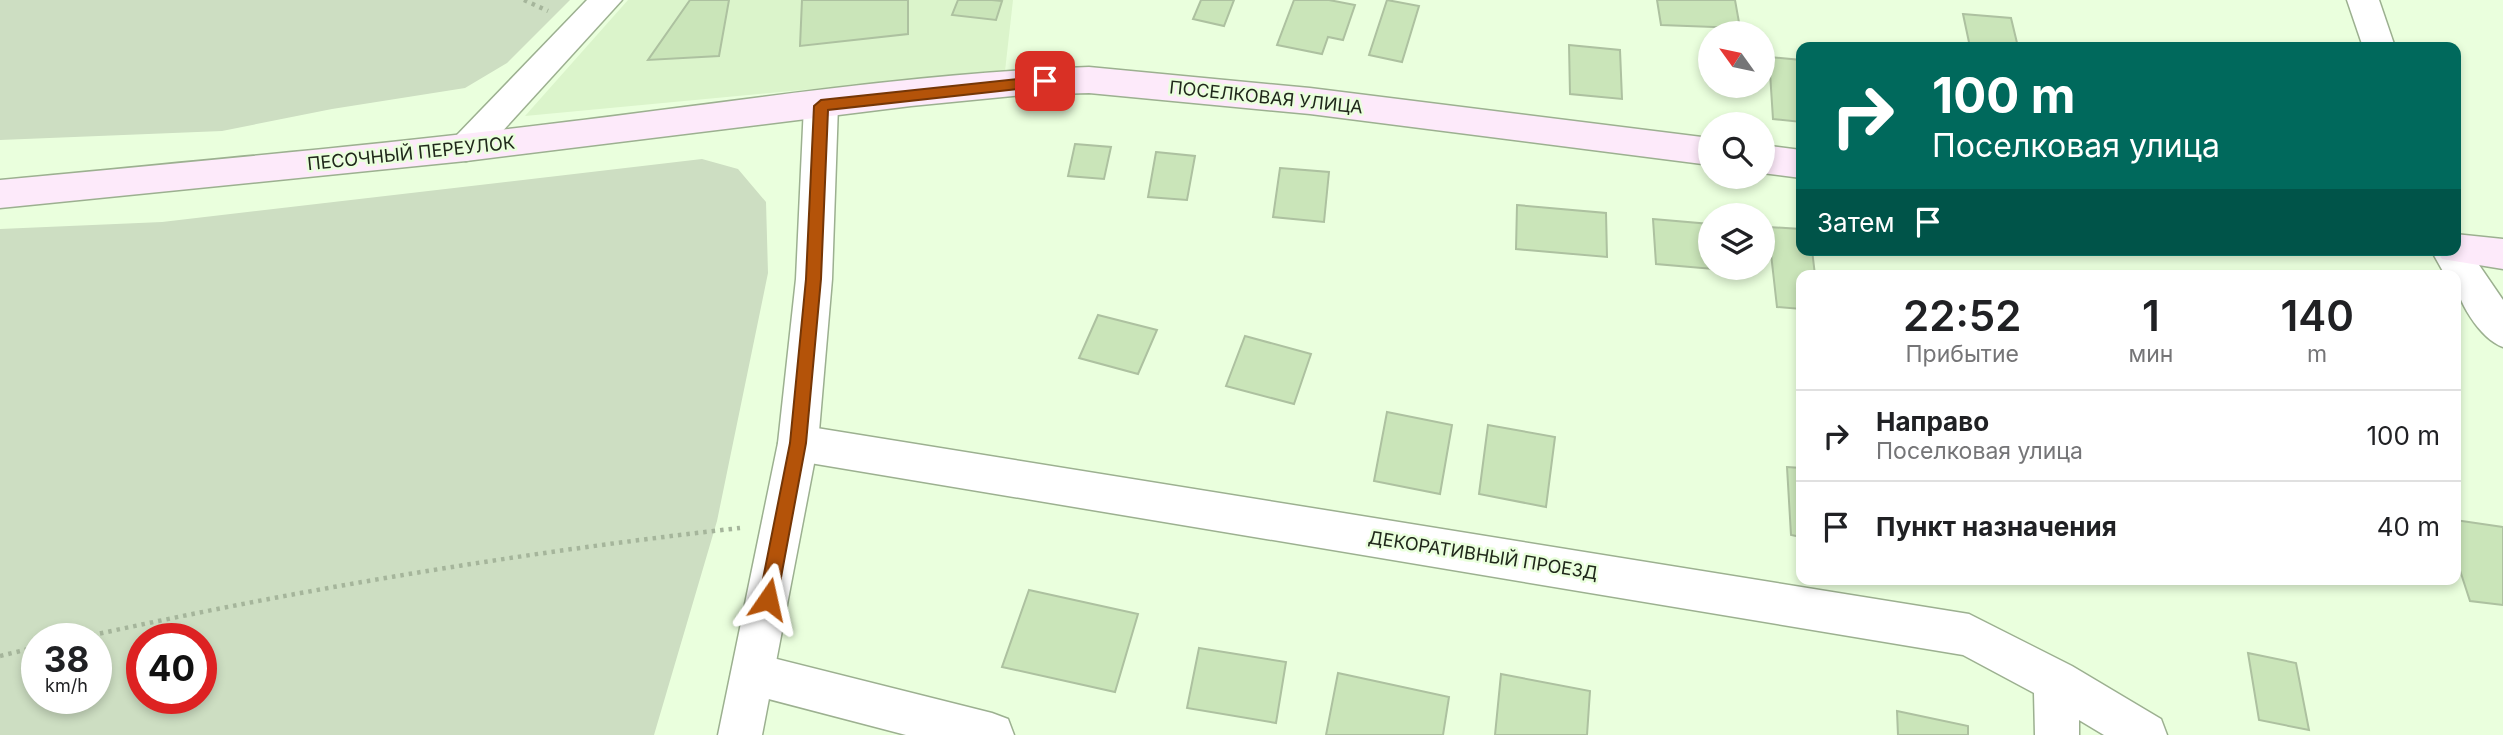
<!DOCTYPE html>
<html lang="ru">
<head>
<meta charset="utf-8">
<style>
	:root { --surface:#fff; --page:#f6f6f6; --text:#202124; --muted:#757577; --line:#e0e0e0 }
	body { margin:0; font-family:Inter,sans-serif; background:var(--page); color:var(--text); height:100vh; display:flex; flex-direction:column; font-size:26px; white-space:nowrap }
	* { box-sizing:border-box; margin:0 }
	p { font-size:23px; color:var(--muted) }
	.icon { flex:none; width:38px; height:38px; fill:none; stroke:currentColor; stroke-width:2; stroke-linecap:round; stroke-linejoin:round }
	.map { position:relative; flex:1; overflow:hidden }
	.panel { position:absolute; left:1796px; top:270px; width:665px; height:315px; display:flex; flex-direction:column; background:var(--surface); border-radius:14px; box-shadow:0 4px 10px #0003 }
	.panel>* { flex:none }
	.top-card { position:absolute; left:1796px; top:42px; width:665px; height:214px; border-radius:14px; box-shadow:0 4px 10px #0003; background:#00695c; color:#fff; overflow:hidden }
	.needle { width:46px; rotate:303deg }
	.controls { position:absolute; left:1698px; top:21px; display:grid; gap:14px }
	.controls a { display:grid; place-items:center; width:77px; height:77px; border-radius:50%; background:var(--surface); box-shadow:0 4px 10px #0003; font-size:35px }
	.speed { position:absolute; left:21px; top:623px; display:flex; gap:14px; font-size:35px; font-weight:700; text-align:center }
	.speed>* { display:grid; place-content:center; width:91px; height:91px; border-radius:50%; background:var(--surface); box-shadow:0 4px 10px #0003; line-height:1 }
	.speed small { font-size:18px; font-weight:400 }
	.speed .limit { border:10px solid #d22; background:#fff; color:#111 }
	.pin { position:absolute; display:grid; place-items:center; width:60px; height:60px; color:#fff; margin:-30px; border-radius:14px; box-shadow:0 4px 10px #0006 }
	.me { position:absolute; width:77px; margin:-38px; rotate:11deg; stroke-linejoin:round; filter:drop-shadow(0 0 5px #0008) }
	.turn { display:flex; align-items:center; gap:24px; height:147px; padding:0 21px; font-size:32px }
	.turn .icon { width:91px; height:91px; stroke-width:2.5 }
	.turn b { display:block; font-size:49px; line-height:60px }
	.then { display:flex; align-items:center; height:66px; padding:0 21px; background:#0003; gap:14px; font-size:26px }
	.eta { display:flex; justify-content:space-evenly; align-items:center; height:119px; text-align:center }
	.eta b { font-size:42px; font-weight:600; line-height:49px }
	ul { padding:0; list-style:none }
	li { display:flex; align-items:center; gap:21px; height:91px; padding:0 21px; border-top:2px solid var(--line) }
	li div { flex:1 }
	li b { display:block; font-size:26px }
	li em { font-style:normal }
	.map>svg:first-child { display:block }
	.built { fill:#dbf4cb }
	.green { fill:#cddec2; fill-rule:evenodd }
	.building { fill:#cae5b9; stroke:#adc1a0; stroke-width:2 }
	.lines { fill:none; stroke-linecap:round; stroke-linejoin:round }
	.minor-casing { stroke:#9cb090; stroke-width:3 }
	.tertiary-casing { stroke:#9cb090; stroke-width:3 }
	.secondary-casing { stroke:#9cb090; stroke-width:3 }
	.path { stroke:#a5b59b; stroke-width:4.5; stroke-dasharray:3.5 5; stroke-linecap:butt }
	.minor { fill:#fff; fill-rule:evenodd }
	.tertiary { fill:#fff; fill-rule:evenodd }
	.secondary { fill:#fdeafa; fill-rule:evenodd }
	.route { fill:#b45309; stroke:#753606; stroke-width:2 }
	.labels { text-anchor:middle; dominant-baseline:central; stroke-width:5; stroke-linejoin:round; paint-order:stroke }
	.street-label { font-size:18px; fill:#20281b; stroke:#eaffdd }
</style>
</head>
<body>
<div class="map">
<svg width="2503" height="735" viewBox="0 0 2503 735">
	<rect width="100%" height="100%" fill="#eaffdd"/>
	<path class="built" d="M628,0H1013L1005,71L525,116Z"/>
	<g class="green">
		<path d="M0,0H570L507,63L465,88L332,109L222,131L0,140Z"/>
		<path d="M702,159L738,169L766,202L768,273L717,521L654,735H0V229L162,222ZM37,639H96V698H37ZM142,639H201V698H142Z"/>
	</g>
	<g class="building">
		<path d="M690,0H729L719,56L648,60Z"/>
		<path d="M802,0H908V34L800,46Z"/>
		<path d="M958,0H992L1002,1L996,20L952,15Z"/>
		<path d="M1201,0H1234L1224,26L1193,19Z"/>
		<path d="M1294,0H1329L1355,5L1343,40L1328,37L1322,54L1277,45Z"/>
		<path d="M1387,0L1419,6L1402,62L1369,55Z"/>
		<path d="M1657,0H1735L1740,28L1661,25Z"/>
		<path d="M1963,14L2011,18L2018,47H1970Z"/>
		<path d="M1569,45L1620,50L1622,99L1570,94Z"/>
		<path d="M1769,57L1801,60V122L1773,119Z"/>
		<path d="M1075,144L1111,147L1104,179L1068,176Z"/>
		<path d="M1156,152L1195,156L1187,200L1148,197Z"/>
		<path d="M1280,168L1329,172L1324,222L1273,217Z"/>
		<path d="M1517,205L1606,213L1607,257L1516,249Z"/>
		<path d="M1653,219L1710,224V268H1747L1748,272L1656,264Z"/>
		<path d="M1768,227L1801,229V250H1812L1815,275H1801V309L1777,307Z"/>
		<path d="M1098,315L1157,330L1138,374L1079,358Z"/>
		<path d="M1245,336L1311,354L1294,404L1226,386Z"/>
		<path d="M1387,412L1452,425L1440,494L1374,481Z"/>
		<path d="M1488,425L1555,437L1546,507L1479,494Z"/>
		<path d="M1787,467L1801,468V537L1791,535Z"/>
		<path d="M2455,520L2503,527V605L2470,601L2455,555Z"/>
		<path d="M1029,590L1138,614L1115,692L1002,667Z"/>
		<path d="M1199,648L1286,662L1276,723L1187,708Z"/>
		<path d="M2248,653L2296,663L2309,730L2259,720Z"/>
		<path d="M1338,673L1449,697L1443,735H1326Z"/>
		<path d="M1501,674L1590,691L1587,735H1495Z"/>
		<path d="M1897,711L1968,726V735H1898Z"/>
	</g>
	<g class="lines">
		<g class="minor-casing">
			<g id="minor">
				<path d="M587,0H622L478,158L466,161L454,158L449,148L454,138Z"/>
				<path d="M2347,0H2379L2395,47H2363Z"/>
				<path d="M2455,237L2462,240L2503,300V347C2480,339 2455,299 2455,275H2445L2431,250H2455Z"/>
				<path d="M798,425L1969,614L2072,666L2161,719L2167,735H2104L2079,720V735H2035L2034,693L1963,655L798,461L784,455L778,443L784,431Z"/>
				<path d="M753,653L992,713L1008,719L1014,735H906L753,695L738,689L731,674L738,659Z"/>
			</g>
		</g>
		<g class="tertiary-casing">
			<path id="tertiary" d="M821,92L833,96L838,105L832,279L818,443L762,735H718L778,443L796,279L804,105L809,96Z"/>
		</g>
		<g class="secondary-casing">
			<g id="secondary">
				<path d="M1089,67L1310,88L1710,138V165L1310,114L1089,93L1022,95L911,106L466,161L0,208V180C186,162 373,146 558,123C734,102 912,73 1089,67Z"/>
				<path d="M1762,145L1801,150V178L1762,173Z"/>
				<path d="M2455,234L2503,239V269L2442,259L2437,250H2455Z"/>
			</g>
		</g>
		<g class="path">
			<path d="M524,0L548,11"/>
			<path d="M75,639C295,590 516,553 740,528"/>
			<path d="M0,656L37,647"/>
		</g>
		<use href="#minor" class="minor"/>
		<use href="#tertiary" class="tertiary"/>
		<use href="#secondary" class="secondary"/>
	</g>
	<path class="route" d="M1045,76L1052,81L1045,86L828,110L821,279L806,443L777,599L774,605H762L759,599L790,443L806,279L814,106L821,100Z"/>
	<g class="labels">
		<g class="street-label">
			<text transform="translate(1266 97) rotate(6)">ПОСЕЛКОВАЯ УЛИЦА</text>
			<text transform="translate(411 153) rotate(-6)">ПЕСОЧНЫЙ ПЕРЕУЛОК</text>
			<text transform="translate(1483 555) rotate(9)">ДЕКОРАТИВНЫЙ ПРОЕЗД</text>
		</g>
	</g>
</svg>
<div class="controls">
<a><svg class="needle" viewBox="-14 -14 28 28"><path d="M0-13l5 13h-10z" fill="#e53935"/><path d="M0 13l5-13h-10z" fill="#757577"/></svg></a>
<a><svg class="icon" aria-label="search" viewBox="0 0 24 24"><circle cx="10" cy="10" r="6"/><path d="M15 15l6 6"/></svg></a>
<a><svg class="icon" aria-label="layers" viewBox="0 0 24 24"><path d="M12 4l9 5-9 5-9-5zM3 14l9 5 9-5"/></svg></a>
</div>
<div class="speed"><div>38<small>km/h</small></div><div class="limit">40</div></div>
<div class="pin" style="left:1045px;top:81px;background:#d93025"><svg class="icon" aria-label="arrive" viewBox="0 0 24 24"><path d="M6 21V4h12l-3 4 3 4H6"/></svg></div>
<svg class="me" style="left:768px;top:599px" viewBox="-20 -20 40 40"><path d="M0-17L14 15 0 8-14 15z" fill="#b45309" stroke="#fff" stroke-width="4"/></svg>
<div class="top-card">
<div class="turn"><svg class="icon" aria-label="right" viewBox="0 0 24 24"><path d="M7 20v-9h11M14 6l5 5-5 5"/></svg><div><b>100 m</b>Поселковая улица</div></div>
<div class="then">Затем<svg class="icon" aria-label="arrive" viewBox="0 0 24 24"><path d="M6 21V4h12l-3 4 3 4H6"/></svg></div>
</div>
<section class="panel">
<div class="eta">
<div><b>22:52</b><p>Прибытие</p></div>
<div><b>1</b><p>мин</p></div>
<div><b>140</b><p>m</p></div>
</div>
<ul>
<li><svg class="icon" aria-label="right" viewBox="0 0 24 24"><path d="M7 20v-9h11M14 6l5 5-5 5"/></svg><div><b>Направо</b><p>Поселковая улица</p></div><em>100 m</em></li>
<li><svg class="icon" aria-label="arrive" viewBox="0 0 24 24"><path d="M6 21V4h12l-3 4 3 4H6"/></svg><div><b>Пункт назначения</b></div><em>40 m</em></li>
</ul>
</section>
</div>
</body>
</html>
